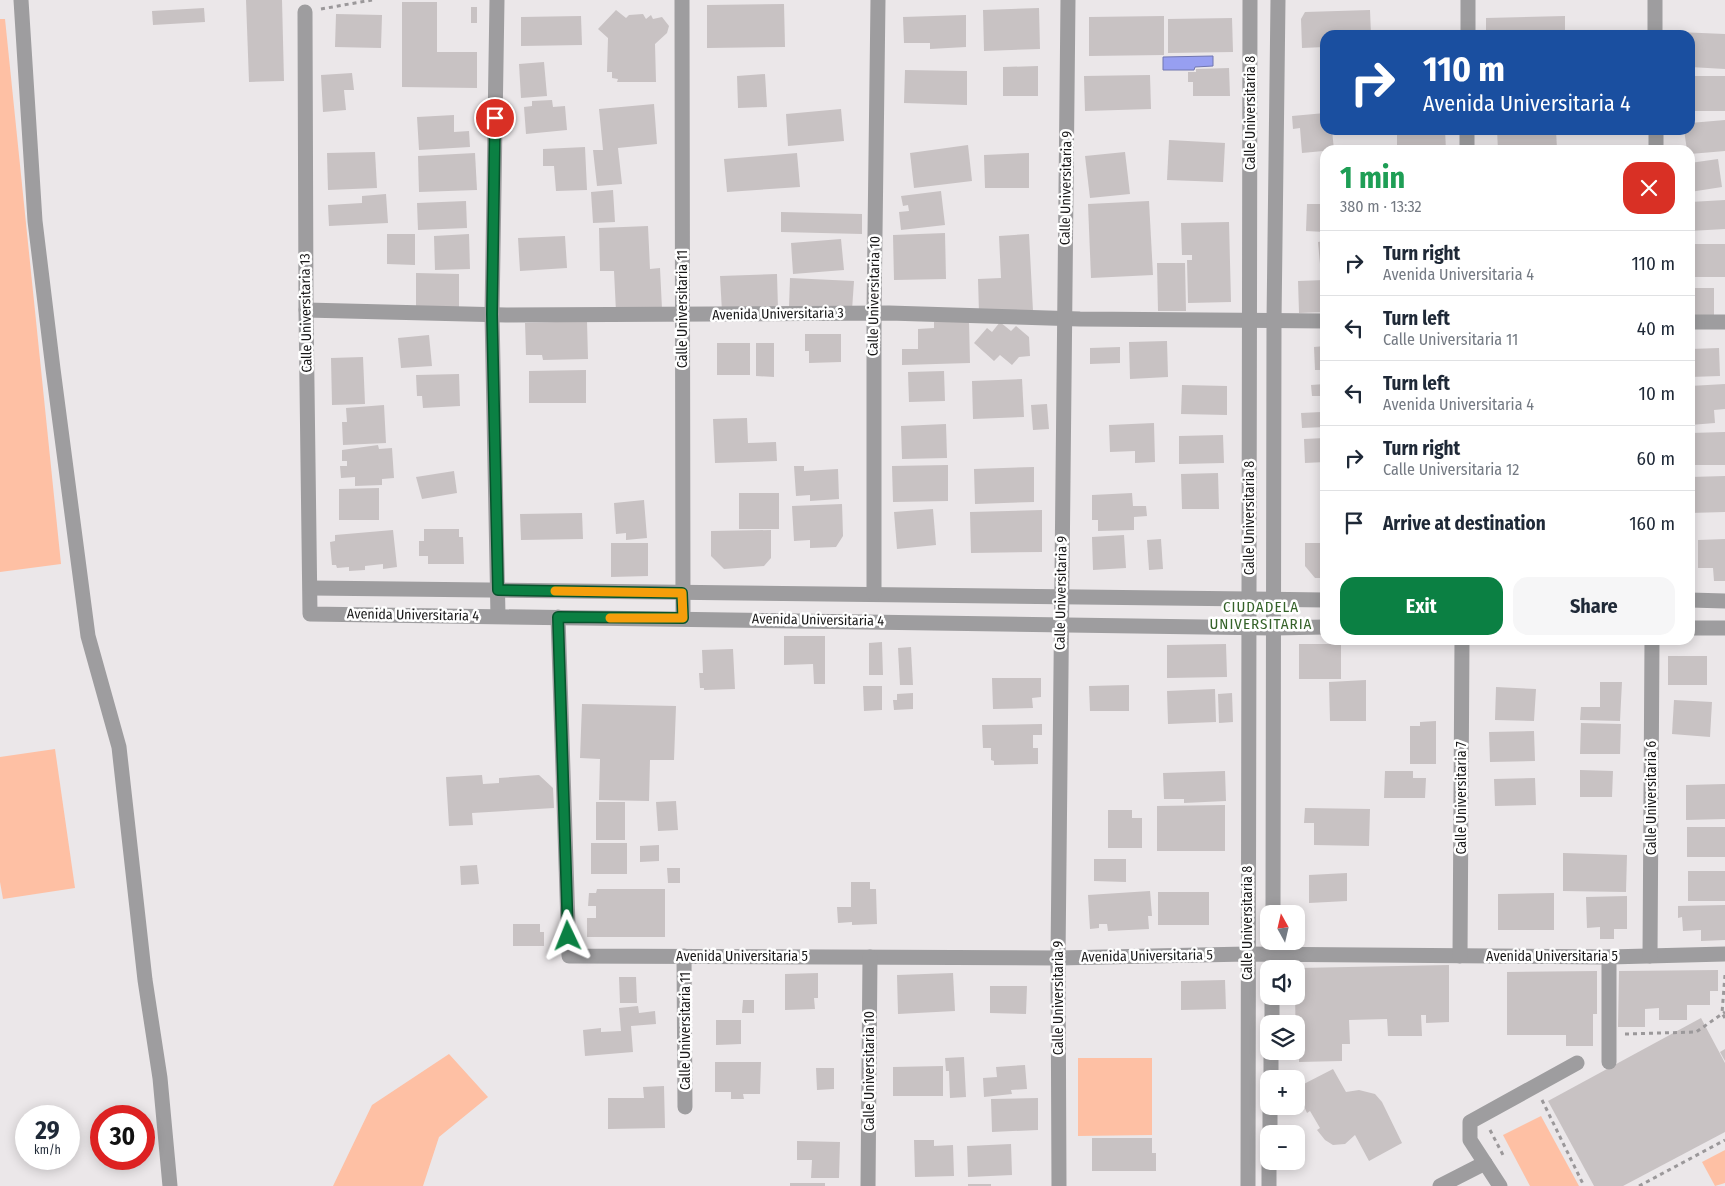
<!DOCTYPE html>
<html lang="en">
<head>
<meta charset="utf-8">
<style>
	:root { --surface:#fff; --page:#f6f6f7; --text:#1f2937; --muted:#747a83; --line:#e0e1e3; --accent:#0b8043 }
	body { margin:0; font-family:"Fira Sans Condensed",sans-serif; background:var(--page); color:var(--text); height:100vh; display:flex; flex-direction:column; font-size:19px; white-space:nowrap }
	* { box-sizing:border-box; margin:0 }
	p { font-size:16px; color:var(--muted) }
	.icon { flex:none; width:28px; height:28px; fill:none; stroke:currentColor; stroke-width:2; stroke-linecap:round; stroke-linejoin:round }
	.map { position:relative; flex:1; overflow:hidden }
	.details { position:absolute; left:1320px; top:145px; width:375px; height:500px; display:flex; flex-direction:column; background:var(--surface); border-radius:15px; box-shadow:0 2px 12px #0003 }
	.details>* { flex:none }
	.hud { position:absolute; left:1320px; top:30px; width:375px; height:105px; border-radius:15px; box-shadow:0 2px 12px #0003; background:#1a4fa0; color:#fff; overflow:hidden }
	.needle { width:32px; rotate:352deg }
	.tools { position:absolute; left:1260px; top:905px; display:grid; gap:10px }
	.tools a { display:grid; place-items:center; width:45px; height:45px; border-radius:10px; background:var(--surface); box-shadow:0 2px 12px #0003; font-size:25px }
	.speed { position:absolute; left:15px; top:1105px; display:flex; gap:10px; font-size:25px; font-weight:700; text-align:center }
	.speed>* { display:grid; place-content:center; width:65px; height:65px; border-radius:50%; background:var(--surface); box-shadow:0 2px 12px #0003; line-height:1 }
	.speed small { font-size:12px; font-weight:400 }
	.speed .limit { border:8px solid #d22; background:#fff; color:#111 }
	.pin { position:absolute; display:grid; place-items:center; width:42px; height:42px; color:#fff; margin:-21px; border:2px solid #fff; border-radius:50%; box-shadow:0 1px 5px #0007 }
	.me { position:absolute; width:55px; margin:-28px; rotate:358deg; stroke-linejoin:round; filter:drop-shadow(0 0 4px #0008) }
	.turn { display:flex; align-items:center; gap:18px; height:105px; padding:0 20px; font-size:22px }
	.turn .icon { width:65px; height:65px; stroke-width:2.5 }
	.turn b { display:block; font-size:35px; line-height:42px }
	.round { display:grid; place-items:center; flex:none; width:52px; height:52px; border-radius:15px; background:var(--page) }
	.headline { display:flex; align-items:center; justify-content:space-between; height:85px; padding:0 20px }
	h1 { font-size:30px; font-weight:700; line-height:38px; color:#1e9e55 }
	.action { display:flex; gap:10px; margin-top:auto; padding:10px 20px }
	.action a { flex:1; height:58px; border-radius:15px; background:var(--accent); color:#fff; font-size:20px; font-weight:700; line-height:58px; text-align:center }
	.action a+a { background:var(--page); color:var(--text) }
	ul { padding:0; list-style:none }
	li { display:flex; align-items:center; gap:15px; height:65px; padding:0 20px; border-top:1px solid var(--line) }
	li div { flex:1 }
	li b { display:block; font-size:19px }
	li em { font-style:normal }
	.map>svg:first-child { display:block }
	.green { fill:#fec0a4 }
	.water { fill:#979ff1; stroke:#7176b0 }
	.building { fill:#c8c2c3 }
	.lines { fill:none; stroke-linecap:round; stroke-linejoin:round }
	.path { stroke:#9b989a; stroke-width:3; stroke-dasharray:4 4; stroke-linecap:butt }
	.minor { stroke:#9e9d9f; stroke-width:15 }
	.route-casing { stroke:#07532c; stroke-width:12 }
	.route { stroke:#0b8043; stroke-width:9 }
	.slow { stroke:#f59e0b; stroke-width:9 }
	.labels { text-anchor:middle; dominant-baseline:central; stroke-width:5; stroke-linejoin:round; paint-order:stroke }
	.street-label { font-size:14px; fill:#181717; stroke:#fff }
	.neighbourhood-label { font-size:15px; letter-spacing:1px; fill:#356229; stroke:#fff }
</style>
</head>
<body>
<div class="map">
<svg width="1725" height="1186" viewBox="0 0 1725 1186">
	<rect width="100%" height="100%" fill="#ebe7e9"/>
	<g class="green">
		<path d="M0,19H5L61,564L0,572Z"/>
		<path d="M55,749L75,888L3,899L0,882V757Z"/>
		<path d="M449,1054L488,1097L439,1137L423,1186H333L372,1105Z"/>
		<path d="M1078,1058H1152V1135L1078,1136Z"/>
		<path d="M1541,1116L1579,1186H1530L1503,1135Z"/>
		<path d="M1725,1150V1183L1715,1186L1702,1162Z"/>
	</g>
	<path class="water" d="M1213,56V66L1195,67L1194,70H1163V57Z"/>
	<g class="building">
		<path d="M246,0H282L284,81L249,82Z"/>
		<path d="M402,2H437V52H477V88L402,87Z"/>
		<path d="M784,4L785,47L707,48V5Z"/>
		<rect x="471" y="7" width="6" height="16"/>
		<path d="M204,8L205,22L153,25L152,11Z"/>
		<path d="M1039,8L1040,49L984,51L983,10Z"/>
		<path d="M616,10L626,18L629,15L643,14L646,19L651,15L653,19L662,17L669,26L667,33L655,44L656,82H617L618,79L612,78V72H607L608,38L598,29Z"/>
		<path d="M1370,10L1371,35H1325V47L1302,48L1301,19L1305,12Z"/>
		<path d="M336,14L382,15L381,48L335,47Z"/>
		<path d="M966,15V47L930,49V43H904L903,17Z"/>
		<path d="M581,16L582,45L521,46V17Z"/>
		<path d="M1164,16V55L1089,56V17Z"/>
		<path d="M1565,16V35H1486V18Z"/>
		<path d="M1232,18L1233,52L1168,53V19Z"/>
		<path d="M1440,32V35H1400V33Z"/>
		<path d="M1678,32L1725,34V69L1690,67V35H1678Z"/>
		<path d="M544,62L547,96L521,98L519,64Z"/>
		<path d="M1038,66V96H1003V67Z"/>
		<path d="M1229,68L1230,96H1193V82H1188V72H1196V69Z"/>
		<path d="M905,70L967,71V105L904,103Z"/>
		<path d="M352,73L354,90H344L346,110L323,112L321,75Z"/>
		<path d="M765,74L767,107L738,108L737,76Z"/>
		<path d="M1150,75L1151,109L1085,111L1084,76Z"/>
		<rect x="1690" y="76" width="35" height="35"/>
		<path d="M552,100L553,107L565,106L567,130L526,134L524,107L532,106V101Z"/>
		<path d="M654,104L657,144L618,148L622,184L597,186L593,150H603L599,109Z"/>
		<path d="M841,109L844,141L788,146L786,114Z"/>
		<path d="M1325,113V130H1332L1334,150L1302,153L1300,128L1293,129L1292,116Z"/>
		<path d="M454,115V132L469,131L470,147L419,150L417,117Z"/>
		<path d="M1725,120V151L1690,154V150H1687L1684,130H1690V123Z"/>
		<path d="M1397,130H1445L1446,150H1397Z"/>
		<path d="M1497,130H1556L1557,149L1498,150Z"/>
		<rect x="1591" y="130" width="34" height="5"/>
		<path d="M1169,140L1225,143L1223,182L1167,180Z"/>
		<path d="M968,145L972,181L914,188L910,153Z"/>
		<path d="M585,147L587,190L556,191L554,166H543V149Z"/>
		<path d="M375,152L377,188L328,190L327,153Z"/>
		<path d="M1125,152L1130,194L1090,198L1085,156Z"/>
		<path d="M475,153L477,190L419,192L418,156Z"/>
		<path d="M797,153L800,187L727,192L724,159Z"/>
		<path d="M1029,153V188H985L984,155Z"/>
		<path d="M1718,159L1722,187L1690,192V163Z"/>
		<path d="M613,190L615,222L593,223L591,192Z"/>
		<path d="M941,191L945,225L901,230L899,212L909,211L908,205L903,206L901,196Z"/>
		<path d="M386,194L388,223L329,226L328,205L362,203V196Z"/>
		<path d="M1725,200V229L1690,231V202Z"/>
		<path d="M466,201L467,228L418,230L417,203Z"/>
		<path d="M1149,201L1153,275L1091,278L1088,204Z"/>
		<path d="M1307,204H1325V232L1306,231Z"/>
		<path d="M781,212L862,214V234L781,232Z"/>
		<path d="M1229,222L1231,302L1188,303L1187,260H1192V255H1182L1181,223Z"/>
		<path d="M648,226L650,269L660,268L662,309L616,312L614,271H600L599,228Z"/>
		<path d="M945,233L946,279L894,280L893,235Z"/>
		<path d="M387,234H415V265L387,264Z"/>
		<path d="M469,234L470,269L435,270L434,236Z"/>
		<path d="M1029,234L1033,311L979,313L978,279L1001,278L999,236Z"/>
		<path d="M565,236L567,268L520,271L518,238Z"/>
		<path d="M841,239L844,270L793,274L791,243Z"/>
		<path d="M1325,241V274L1321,275L1318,242Z"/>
		<rect x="1690" y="244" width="35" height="33"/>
		<path d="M1157,263H1185L1186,311H1158Z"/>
		<path d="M416,273L459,274V314H416Z"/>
		<path d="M777,274L778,309L722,312L720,276Z"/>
		<path d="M790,278L854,281L852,310L789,307Z"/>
		<path d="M1325,280V312L1299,313L1298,281Z"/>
		<rect x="1690" y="288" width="24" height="34"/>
		<path d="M587,321L588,359L543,360L542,355H526L525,323Z"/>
		<path d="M969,321L970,363L902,365V349H918V329L934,328V322Z"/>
		<path d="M1000,322L1011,331L1016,326L1029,337L1030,356L1019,357L1012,365L1000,355L994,361L974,343L987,328L992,332Z"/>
		<path d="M805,334H841V362L809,363V351H805Z"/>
		<path d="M429,335L432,366L401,368L398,338Z"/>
		<path d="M1167,341L1168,377L1130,379L1129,342Z"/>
		<rect x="717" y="343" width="33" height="32"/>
		<path d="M756,343H774V377L756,376Z"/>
		<path d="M1325,346V370H1315L1314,347Z"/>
		<path d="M1120,347V363L1090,364V348Z"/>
		<path d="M1719,348L1720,376L1690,377V349Z"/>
		<path d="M363,357L365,404L332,405L331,358Z"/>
		<path d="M586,370V403H529V371Z"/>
		<path d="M944,371L945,401L909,402L908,372Z"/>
		<path d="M459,374L460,406L423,408L422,396H417L416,375Z"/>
		<path d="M1022,379L1024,417L973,419L972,381Z"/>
		<path d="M1325,384V427L1302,428L1301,413L1321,412L1320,396H1312L1311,385Z"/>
		<path d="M1725,384V409L1714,410L1715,423L1690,425V386Z"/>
		<path d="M1182,385L1227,386V415L1181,414Z"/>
		<path d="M1047,404L1049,429L1033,430L1031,405Z"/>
		<path d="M384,405L386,443L343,445L342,422H347L346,408Z"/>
		<path d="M747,418L748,443L776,442L777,461L715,463L713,419Z"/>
		<path d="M1154,423L1155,462L1135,463V451L1110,452L1109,425Z"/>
		<path d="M946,424L947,458L902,459L901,426Z"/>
		<path d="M1725,432V465H1690V433Z"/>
		<path d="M1223,435L1224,463L1179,464V436Z"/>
		<path d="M1325,438V462L1305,463L1304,439Z"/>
		<path d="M378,445L379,449L392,448L394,478L382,479V485L355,486V477L341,478L340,466H347V461H342V450Z"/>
		<path d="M948,465V501L893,502L892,466Z"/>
		<path d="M794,466H804V471L838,469L839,499L810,501V495L796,496Z"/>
		<path d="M1034,467V502L975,504L974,469Z"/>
		<path d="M454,471L457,493L422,499L416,477Z"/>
		<path d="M1218,473L1219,509H1182L1181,474Z"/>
		<path d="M1725,476V512L1690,513V477Z"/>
		<path d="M379,488V520H339V489Z"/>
		<rect x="739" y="493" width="40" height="36"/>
		<path d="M1132,493L1133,506H1146L1147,516L1134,517V530L1098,531V520H1092V495Z"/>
		<path d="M644,500L647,538L626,540V533L616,534L614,503Z"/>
		<path d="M842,504L843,536L836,547L810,548V540L794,541L792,506Z"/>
		<path d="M933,509L936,545L897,549L894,512Z"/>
		<path d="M1042,510V552L971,553L970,512Z"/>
		<path d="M582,513L583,539L521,540L520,514Z"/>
		<path d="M424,529H459V537H463L464,564H428V556H419V541H424Z"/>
		<path d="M393,530L397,567L383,569V564L365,566V570L349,571V567L337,568L336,565H332L330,542L335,541V535Z"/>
		<path d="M771,530V558L764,566L724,569L711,556V531Z"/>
		<path d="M1124,535L1126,568L1093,570L1092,537Z"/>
		<path d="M1161,539L1163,569L1149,570L1147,540Z"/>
		<path d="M1725,539V581H1714L1713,568H1698V540Z"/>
		<path d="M611,543H648V576L611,577Z"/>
		<path d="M1305,543H1325V578H1315L1305,566Z"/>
		<path d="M784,636H825V684H814L813,664L784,665Z"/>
		<path d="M882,642L883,675H869V643Z"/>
		<path d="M1226,644L1227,677L1167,678V645Z"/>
		<rect x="1299" y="644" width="42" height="35"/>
		<path d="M911,647L913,685H900L898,648Z"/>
		<path d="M733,649L735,689L704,690V688H700L699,673H703L702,650Z"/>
		<rect x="1668" y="656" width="39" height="29"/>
		<path d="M992,678H1041V697L1032,698L1033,708L993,709Z"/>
		<path d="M1366,680V721H1330L1329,682Z"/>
		<path d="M1600,682H1622L1620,721L1580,720L1581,707H1600Z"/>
		<path d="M1129,685V711H1090L1089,686Z"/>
		<path d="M863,686H882V710L864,711Z"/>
		<path d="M1496,687L1536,689L1534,721L1495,720Z"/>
		<path d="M1215,689L1216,722L1168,724L1167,691Z"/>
		<path d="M913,693V709L894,710L893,700H897V694Z"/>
		<path d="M1232,693L1233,722L1219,723L1218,694Z"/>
		<path d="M1674,700L1712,702L1710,737L1672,734Z"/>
		<path d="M582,704L676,706L674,760H650L649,801L599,800L600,759L580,758Z"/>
		<path d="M1436,721V764H1410V726H1420V722Z"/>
		<path d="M1581,723L1621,724L1620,754H1580Z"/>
		<path d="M1042,724V735H1033V748H1038V764L994,765V761L991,760V748H983L982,725Z"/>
		<path d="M1534,731L1535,761L1490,762L1489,732Z"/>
		<path d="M1580,770L1613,771L1612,797H1580Z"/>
		<path d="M1225,771L1226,801L1184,803V799H1164L1163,773Z"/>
		<path d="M1385,771H1413V778H1426L1425,798H1384Z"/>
		<path d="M482,775L483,784L499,783V778L539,775L553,788L554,808L472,813L473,825L449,826L446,777Z"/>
		<path d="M1535,778L1536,805L1495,806L1494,779Z"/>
		<path d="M1725,784V819L1686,820V785Z"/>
		<path d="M676,801L678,830L658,831L656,802Z"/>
		<rect x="596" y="802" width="29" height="38"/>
		<path d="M1225,805V851H1157V806Z"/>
		<path d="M1305,808L1370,809L1369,846L1314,845V823H1304Z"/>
		<path d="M1108,810H1132V818H1142V848H1108Z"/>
		<rect x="1687" y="827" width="38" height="30"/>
		<rect x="591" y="843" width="36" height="31"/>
		<path d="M659,845V861L640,862V846Z"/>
		<path d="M1563,853L1627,855L1626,892L1563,891Z"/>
		<path d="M1094,859H1126V882L1094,881Z"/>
		<path d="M477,865L479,884L461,885L460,866Z"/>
		<path d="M667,868H680V883H668Z"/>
		<rect x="1688" y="871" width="37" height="30"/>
		<path d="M1347,873V901L1309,903V875Z"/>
		<path d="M851,882H870V889H876L877,924L852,925V922L838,923L837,907H851Z"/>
		<path d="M597,889H665V937H587V918H596V906H588L589,893H596Z"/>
		<path d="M1150,891L1152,916H1148L1149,929L1108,931L1107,924H1099V928L1090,929L1088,895Z"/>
		<rect x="1158" y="892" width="51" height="33"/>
		<path d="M1554,893V930H1498V894Z"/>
		<path d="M1627,896V929H1614V939H1600V927L1587,928L1586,897Z"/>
		<path d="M1725,905V940L1701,941V930L1683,931L1682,917L1678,918V906Z"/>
		<path d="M513,924H540V932H544V946H513Z"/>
		<path d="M1449,965V1022L1426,1023V1015H1421L1422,1036H1388L1387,1019L1349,1020L1350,1044H1342V1061L1299,1062V1044H1296L1295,996L1298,968Z"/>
		<path d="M1718,970V991H1710V1005H1687V1020H1659V1008L1645,1009V1027H1618L1619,971Z"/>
		<path d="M1597,971V1014H1593V1046H1566V1035H1507V972Z"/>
		<path d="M818,973V998H814L815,1009L785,1010V974Z"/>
		<path d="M953,973L955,1011L898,1014L897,975Z"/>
		<path d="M619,977H636L637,1003H620Z"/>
		<path d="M1225,980L1226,1009L1181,1010V981Z"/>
		<path d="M990,986H1027L1026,1014L990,1013Z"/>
		<path d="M743,1000H754V1013H742Z"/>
		<path d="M638,1006L639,1013L655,1011L656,1024L631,1026L633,1052L585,1056L583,1030L601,1028V1032L621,1031L619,1008Z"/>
		<path d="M1701,1018L1725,1063V1132L1623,1186H1594L1548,1101Z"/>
		<path d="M716,1020H741V1044L716,1045Z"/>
		<path d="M1725,1049V1061L1720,1052Z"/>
		<path d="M964,1057L966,1097L950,1098L949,1071H946L945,1058Z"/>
		<path d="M715,1062H761L760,1094H743L744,1099H731V1092H715Z"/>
		<path d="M1025,1065L1027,1089L1011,1090L1012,1094L984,1097L983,1078L997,1077L996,1067Z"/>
		<path d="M943,1066V1096H893V1067Z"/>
		<path d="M816,1068H834V1089L817,1090Z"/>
		<path d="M1333,1069L1346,1092L1359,1090L1375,1094L1382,1102L1402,1143L1369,1161L1355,1135L1345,1144L1333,1145L1325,1140L1317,1130L1320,1128L1310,1111L1307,1113L1296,1088Z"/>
		<path d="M664,1086L665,1128L608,1129V1098H644L643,1087Z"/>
		<path d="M1038,1098V1130L992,1132L991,1099Z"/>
		<path d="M1092,1138H1152V1153H1156V1171H1092Z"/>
		<path d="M914,1140H934V1146L953,1145L954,1176L915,1177Z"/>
		<path d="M797,1141L840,1142L839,1178H811L812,1160H797Z"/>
		<path d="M1011,1144L1012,1175L968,1177L967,1146Z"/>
		<rect x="790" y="1183" width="35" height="3"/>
		<rect x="968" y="1184" width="23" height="2"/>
	</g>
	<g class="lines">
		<g class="path">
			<path d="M321,9L372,0"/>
			<path d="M1725,975L1722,1013L1725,1018"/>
			<path d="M1625,1034L1696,1032L1725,1012"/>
			<path d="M1542,1100L1584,1186"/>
			<path d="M1490,1130L1503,1155"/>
			<path d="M1639,1186L1725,1140"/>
		</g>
		<g class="minor">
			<path d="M21,0L35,221L53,369L88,636L119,747L145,980L160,1078L170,1186"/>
			<path d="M497,0L492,314L498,616"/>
			<path d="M682,0L683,618"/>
			<path d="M1655,0V35"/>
			<path d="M305,12L306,310L310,614L1274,628L1325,627"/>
			<path d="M1468,35V0"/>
			<path d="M1656,130V150"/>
			<path d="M1467,150V130"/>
			<path d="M306,310L506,315L889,313L1080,319L1325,321"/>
			<path d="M1690,322H1725"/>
			<path d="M311,588L1325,600"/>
			<path d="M874,593V313L878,0"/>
			<path d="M1690,600L1725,601"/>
			<path d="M558,617L569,956L1058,958L1247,954L1609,957L1725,954"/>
			<path d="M1690,628H1725"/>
			<path d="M1273,914L1274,321L1278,0"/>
			<path d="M684,956L685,1107"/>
			<path d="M1460,956L1462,640"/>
			<path d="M1650,956L1652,640"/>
			<path d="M1273,969V941"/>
			<path d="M1272,1024V996"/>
			<path d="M1609,1062V957"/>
			<path d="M1271,1079V1051"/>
			<path d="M1270,1134V1106"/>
			<path d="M868,1186L870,957"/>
			<path d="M1059,1186L1058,958L1068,0"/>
			<path d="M1248,1186L1250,0"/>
			<path d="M1269,1186V1161"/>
			<path d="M1440,1186L1485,1163"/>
			<path d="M1500,1186L1470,1140V1122L1577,1063"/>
		</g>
	</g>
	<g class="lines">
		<g class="route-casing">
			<path id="route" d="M495,118L492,314L498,590L682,593L683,618L558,617L568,936"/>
		</g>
		<use href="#route" class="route"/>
		<path class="slow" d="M555,591L682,593L683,618H610"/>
	</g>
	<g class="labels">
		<g class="street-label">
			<text transform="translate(1250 113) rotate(-90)">Calle Universitaria 8</text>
			<text transform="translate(1066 188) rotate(-89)">Calle Universitaria 9</text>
			<text transform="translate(874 296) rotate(-89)">Calle Universitaria 10</text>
			<text transform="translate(682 309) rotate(-90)">Calle Universitaria 11</text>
			<text transform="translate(306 313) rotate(-91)">Calle Universitaria 13</text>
			<text transform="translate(778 314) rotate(-1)">Avenida Universitaria 3</text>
			<text transform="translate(1249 518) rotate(-90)">Calle Universitaria 8</text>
			<text transform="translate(1061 593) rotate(-89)">Calle Universitaria 9</text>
			<text transform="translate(413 615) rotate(1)">Avenida Universitaria 4</text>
			<text transform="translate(818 620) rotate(1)">Avenida Universitaria 4</text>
			<text transform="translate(1461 798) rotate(-90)">Calle Universitaria 7</text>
			<text transform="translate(1651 798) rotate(-90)">Calle Universitaria 6</text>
			<text transform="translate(1247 923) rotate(-90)">Calle Universitaria 8</text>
			<text x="742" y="956">Avenida Universitaria 5</text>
			<text transform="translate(1147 956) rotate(-1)">Avenida Universitaria 5</text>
			<text x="1552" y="956">Avenida Universitaria 5</text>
			<text transform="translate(1058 998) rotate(-90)">Calle Universitaria 9</text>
			<text transform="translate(685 1031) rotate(-90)">Calle Universitaria 11</text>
			<text transform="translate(869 1071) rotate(-90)">Calle Universitaria 10</text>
		</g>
		<g class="neighbourhood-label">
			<text x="1261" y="607">CIUDADELA<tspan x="1261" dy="17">UNIVERSITARIA</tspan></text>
		</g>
	</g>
</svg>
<div class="tools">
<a><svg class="needle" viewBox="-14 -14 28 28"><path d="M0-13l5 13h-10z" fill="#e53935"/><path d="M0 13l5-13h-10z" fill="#747a83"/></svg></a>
<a><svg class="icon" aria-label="sound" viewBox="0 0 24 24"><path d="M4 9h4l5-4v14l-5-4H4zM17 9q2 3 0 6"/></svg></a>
<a><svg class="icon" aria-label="layers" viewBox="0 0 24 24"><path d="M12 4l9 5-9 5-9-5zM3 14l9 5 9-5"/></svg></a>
<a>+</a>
<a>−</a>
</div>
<div class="speed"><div>29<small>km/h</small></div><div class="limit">30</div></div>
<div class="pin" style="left:495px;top:118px;background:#d93025"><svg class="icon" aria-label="arrive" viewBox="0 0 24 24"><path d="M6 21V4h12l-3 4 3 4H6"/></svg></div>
<svg class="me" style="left:568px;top:936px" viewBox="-20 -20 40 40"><path d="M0-17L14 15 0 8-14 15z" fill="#0b8043" stroke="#fff" stroke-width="4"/></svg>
<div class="hud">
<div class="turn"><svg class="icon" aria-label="right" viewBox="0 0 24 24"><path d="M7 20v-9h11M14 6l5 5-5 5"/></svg><div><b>110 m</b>Avenida Universitaria 4</div></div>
</div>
<section class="details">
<div class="headline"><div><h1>1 min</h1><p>380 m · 13:32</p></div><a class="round" style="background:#d93025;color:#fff"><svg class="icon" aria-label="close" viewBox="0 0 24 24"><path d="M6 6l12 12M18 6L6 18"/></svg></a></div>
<ul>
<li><svg class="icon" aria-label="right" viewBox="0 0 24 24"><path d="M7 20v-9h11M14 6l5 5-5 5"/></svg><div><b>Turn right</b><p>Avenida Universitaria 4</p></div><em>110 m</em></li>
<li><svg class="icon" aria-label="left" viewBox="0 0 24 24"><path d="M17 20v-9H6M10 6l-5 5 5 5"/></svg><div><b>Turn left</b><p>Calle Universitaria 11</p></div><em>40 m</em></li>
<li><svg class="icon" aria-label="left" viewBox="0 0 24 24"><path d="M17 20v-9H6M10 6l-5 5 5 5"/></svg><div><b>Turn left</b><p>Avenida Universitaria 4</p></div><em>10 m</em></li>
<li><svg class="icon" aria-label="right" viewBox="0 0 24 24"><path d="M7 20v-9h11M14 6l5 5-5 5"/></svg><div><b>Turn right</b><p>Calle Universitaria 12</p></div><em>60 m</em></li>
<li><svg class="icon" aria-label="arrive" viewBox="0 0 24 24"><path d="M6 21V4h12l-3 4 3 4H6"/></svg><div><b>Arrive at destination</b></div><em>160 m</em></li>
</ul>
<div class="action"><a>Exit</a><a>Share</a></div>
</section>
</div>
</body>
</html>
